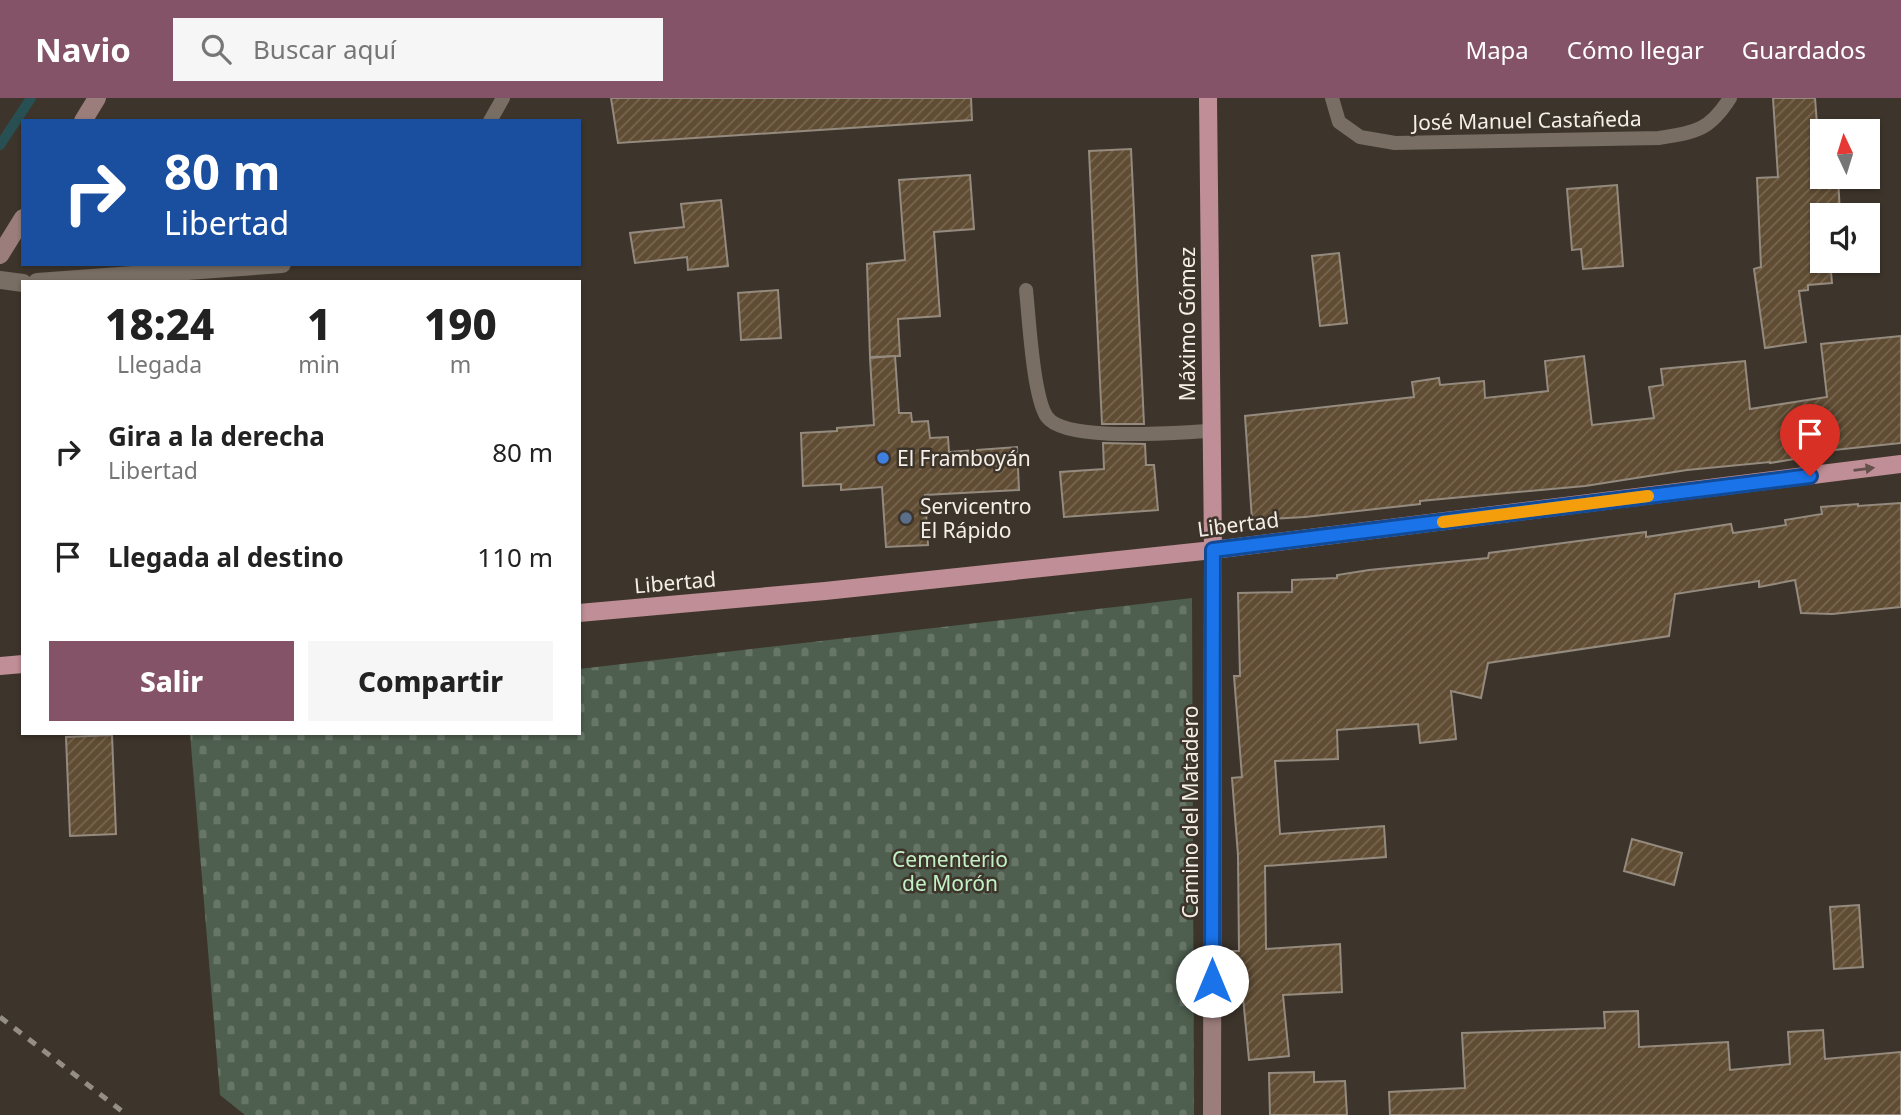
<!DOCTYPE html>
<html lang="es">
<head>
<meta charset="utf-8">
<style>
	:root { --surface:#fff; --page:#f6f6f6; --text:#222; --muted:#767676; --accent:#855368 }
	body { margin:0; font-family:"Noto Sans",sans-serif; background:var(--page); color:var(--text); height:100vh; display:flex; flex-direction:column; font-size:26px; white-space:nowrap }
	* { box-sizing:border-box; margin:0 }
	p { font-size:23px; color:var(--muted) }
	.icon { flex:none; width:38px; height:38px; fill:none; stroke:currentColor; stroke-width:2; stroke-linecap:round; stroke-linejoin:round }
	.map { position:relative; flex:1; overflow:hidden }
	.sheet { position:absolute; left:21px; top:182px; width:560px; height:455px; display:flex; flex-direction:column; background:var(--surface); border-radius:0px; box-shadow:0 2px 5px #0004 }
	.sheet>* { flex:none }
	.top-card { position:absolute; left:21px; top:21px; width:560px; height:147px; border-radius:0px; box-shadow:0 2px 5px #0004; background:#1a4fa0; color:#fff; overflow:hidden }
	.needle { width:46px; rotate:356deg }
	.fabs { position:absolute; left:1810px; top:21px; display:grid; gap:14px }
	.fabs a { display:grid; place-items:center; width:70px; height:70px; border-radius:0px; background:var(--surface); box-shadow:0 2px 5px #0004; font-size:35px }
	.pin { position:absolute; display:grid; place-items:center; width:60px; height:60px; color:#fff; margin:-72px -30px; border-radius:50% 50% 50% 0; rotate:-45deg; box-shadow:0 0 7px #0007 }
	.pin .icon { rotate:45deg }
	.me { position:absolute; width:77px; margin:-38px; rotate:0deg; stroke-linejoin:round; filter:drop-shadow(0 0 5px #0008) }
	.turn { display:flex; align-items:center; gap:24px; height:147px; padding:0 28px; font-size:32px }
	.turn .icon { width:91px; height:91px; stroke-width:2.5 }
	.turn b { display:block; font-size:49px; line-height:60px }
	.eta { display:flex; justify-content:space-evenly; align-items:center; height:119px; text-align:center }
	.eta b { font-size:42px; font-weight:800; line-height:49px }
	.action { display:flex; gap:14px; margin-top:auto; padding:14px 28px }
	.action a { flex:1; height:80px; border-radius:0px; background:var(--accent); color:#fff; font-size:28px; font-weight:800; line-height:80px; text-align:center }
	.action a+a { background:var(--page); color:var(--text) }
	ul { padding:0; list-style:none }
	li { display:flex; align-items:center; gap:21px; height:105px; padding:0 28px }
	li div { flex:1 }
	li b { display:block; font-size:26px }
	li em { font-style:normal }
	header { display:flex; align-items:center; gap:42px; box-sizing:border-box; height:98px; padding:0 35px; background:var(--accent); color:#fff }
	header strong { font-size:33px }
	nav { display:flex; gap:38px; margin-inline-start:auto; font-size:24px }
	.search { width:490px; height:63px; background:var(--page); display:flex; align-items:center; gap:18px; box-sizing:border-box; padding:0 24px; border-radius:0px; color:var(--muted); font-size:26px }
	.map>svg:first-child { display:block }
	.cemetery { fill:url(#cemetery-stones) }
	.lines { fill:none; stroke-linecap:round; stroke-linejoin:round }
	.stream { stroke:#285053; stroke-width:10 }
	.building { fill:url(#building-hatch); stroke:#948a7e; stroke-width:2 }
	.lane { stroke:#786e63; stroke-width:14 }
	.street { stroke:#786e63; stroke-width:18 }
	.secondary { stroke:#9b7e7c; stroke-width:18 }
	.primary { stroke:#bf8e96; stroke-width:18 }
	.rail { stroke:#958e86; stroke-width:5; stroke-dasharray:9 9; stroke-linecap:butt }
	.oneway { fill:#64504b }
	.route-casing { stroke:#114b97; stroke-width:18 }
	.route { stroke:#1a73e8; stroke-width:12 }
	.slow { stroke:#f59e0b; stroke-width:12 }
	.shop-dot { fill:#3f7fe0; stroke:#3d352b; stroke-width:2.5 }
	.service-dot { fill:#5c6f8a; stroke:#3d352b; stroke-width:2.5 }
	.labels { text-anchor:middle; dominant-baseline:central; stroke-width:5; stroke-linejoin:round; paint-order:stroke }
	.street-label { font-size:21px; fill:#f5efe9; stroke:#3d352b }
	.poi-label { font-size:21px; fill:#f5efe9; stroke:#3d352b; text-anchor:start }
	.park-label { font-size:21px; fill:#c3f1c6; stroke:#3d352b }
</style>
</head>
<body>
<header>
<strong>Navio</strong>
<div class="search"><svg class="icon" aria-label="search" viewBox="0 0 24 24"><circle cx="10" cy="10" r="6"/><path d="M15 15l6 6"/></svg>Buscar aquí</div>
<nav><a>Mapa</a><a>Cómo llegar</a><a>Guardados</a></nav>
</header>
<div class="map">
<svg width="1901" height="1017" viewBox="0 0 1901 1017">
	<defs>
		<pattern id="cemetery-stones" width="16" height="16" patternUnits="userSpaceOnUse" patternTransform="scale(1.75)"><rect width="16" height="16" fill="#4e5f4f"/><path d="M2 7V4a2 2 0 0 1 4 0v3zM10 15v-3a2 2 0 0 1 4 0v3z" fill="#687668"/></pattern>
		<pattern id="building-hatch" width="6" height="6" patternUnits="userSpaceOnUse" patternTransform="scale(1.75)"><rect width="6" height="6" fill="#5f4c33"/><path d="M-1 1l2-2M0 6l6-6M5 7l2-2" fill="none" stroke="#776651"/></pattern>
	</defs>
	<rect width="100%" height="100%" fill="#3d352b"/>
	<path class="cemetery" d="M1192,500L1194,1017H245L220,997L190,635H579V571Z"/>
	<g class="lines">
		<path class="stream" d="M0,47L31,0"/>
	</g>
	<g class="building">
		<path d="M611,0H971L972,22L618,45Z"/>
		<path d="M1773,0H1815L1821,79H1838L1840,116L1822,117V163H1830L1832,185L1808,187V192L1799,193L1806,244L1765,250L1754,171L1761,169L1757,80L1778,79Z"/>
		<path d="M1131,51L1144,326H1102L1089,53Z"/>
		<path d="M970,77L974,131L934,134L940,218L898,221L900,258L870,259L867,166L905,162L899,82Z"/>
		<path d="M1617,87L1623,168L1583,171L1581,151L1572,152L1567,91Z"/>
		<path d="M721,102L728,168L688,172L687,159L635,165L630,135L684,129L681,106Z"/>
		<path d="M1339,155L1347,225L1320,228L1312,158Z"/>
		<path d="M778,192L781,240L741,242L738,195Z"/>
		<path d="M1901,238V345L1824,353L1825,356L1770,365V364L1687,372L1585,388L1420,403V406L1305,419L1252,422L1245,318L1414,299L1412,284L1439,280L1440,287L1484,283L1485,300L1548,293L1545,263L1584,258L1592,327L1654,320L1649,289L1663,287L1661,271L1745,263L1750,311L1827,299L1821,246Z"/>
		<path d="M895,258L899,315H911L912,324L928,323L930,340L948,339L949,354L1017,349L1019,392L925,397L928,447L886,449L882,389L841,392V386L803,388L801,335L837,333V330L874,327L870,260Z"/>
		<path d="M1103,345L1145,346L1146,367H1154L1158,412L1064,419L1060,374L1104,371Z"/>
		<path d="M1901,405V509L1832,516L1801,515L1795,482L1759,489V483L1675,496L1669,538L1488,565L1481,600L1451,593L1456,641L1420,645L1418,626L1337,632L1338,661L1275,663L1280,736L1384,728L1386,759L1265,768L1266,851L1340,846L1342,894L1283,897L1289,958L1249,962L1243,899H1234L1232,853H1239L1238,757L1232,680L1242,679L1234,578H1240L1238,495L1292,494V482L1337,480V477L1369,472L1488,460L1489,455L1646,434V439L1731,426L1733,435L1786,427L1785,422L1822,416L1821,409L1858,406V408Z"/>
		<path d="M112,637L116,736L70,738L66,639Z"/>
		<path d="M1632,741L1682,755L1674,787L1624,773Z"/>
		<path d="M1859,807L1863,869L1834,871L1830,809Z"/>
		<path d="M1638,913L1639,949L1728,944L1730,972L1790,966L1788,934L1823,932L1825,961L1901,954V1017H1390L1389,994L1465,990L1462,935L1605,930L1604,914Z"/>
		<path d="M1314,974V984L1345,983L1347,1017H1270L1269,975Z"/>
	</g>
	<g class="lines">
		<g class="lane">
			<path d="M1332,0L1339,24L1360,39L1395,45L1659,40C1696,34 1709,33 1730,0"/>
			<path d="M490,23L503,0"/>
			<path d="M1026,192C1029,219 1033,299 1047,319C1066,345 1179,334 1211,333"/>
		</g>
		<g class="street">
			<path d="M0,182L23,185"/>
			<path d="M37,184L282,166"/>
		</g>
		<g class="secondary">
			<path d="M83,23L97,0"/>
			<path d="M0,157L23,120"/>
			<path d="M1212,1017L1213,452"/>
		</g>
		<g class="primary">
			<path d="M1208,0L1213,452"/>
			<path d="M579,515L825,493L1213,452L1901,366"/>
			<path d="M0,568L23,566"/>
		</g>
		<path class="rail" d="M0,919L127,1017"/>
	</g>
	<defs><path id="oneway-solid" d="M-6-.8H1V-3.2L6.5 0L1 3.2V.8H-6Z" transform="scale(1.75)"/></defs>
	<use class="oneway" href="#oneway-solid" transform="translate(1864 371) rotate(-7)"/>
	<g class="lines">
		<g class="route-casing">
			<path id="route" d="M1212,883L1213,452L1810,378"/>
		</g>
		<use href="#route" class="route"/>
		<path class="slow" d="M1443,424L1648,398"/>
	</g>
	<circle class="shop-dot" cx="883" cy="360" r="7"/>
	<circle class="service-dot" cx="906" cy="420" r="7"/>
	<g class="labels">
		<g class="street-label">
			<text transform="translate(1527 22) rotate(-1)">José Manuel Castañeda</text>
			<text transform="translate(1187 226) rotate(-90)">Máximo Gómez</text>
			<text transform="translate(1238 426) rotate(-7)">Libertad</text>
			<text transform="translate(675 484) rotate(-5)">Libertad</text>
			<text transform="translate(1190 714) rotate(-90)">Camino del Matadero</text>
		</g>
		<g class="poi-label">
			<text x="897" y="360">El Framboyán</text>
			<text x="920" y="408">Servicentro<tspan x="920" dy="24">El Rápido</tspan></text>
		</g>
		<g class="park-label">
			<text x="950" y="761">Cementerio<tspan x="950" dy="24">de Morón</tspan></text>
		</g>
	</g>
</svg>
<div class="fabs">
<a><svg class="needle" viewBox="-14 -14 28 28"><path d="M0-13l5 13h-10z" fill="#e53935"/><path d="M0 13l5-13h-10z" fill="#767676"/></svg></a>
<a><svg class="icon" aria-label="sound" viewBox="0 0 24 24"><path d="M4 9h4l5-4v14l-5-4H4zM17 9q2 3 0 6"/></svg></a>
</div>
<div class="pin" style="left:1810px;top:378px;background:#d93025"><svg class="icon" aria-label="arrive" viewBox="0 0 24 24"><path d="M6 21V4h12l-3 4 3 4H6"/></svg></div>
<svg class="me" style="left:1212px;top:883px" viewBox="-20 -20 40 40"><circle r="19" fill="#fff"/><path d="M0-13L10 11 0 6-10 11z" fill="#1a73e8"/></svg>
<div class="top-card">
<div class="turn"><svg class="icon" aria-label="right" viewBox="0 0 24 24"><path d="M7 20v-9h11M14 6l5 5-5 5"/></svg><div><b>80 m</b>Libertad</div></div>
</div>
<section class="sheet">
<div class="eta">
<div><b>18:24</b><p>Llegada</p></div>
<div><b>1</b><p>min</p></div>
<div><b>190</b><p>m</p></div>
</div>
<ul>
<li><svg class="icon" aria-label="right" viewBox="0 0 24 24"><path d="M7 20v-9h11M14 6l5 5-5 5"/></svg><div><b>Gira a la derecha</b><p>Libertad</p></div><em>80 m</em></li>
<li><svg class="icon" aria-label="arrive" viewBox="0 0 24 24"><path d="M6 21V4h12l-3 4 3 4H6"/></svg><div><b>Llegada al destino</b></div><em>110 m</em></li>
</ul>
<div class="action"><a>Salir</a><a>Compartir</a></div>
</section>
</div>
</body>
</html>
